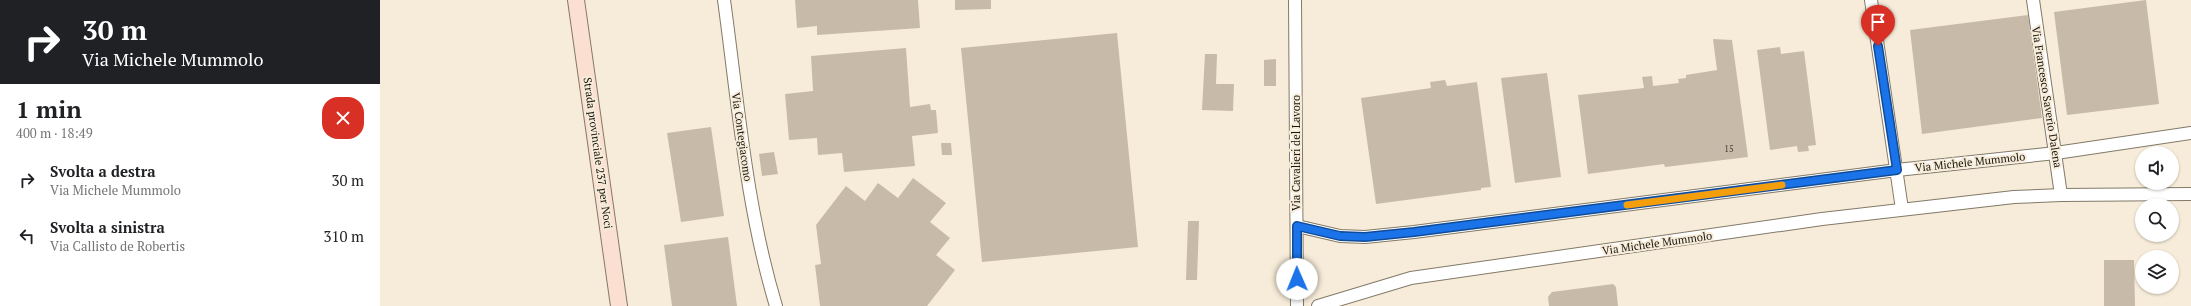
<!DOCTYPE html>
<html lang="it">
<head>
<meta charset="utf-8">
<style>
	:root { --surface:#fff; --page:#f2f2f2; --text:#202124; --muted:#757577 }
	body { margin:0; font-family:"PT Serif",serif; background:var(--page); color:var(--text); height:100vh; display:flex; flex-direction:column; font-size:15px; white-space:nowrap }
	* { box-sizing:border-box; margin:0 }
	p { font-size:13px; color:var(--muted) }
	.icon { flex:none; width:22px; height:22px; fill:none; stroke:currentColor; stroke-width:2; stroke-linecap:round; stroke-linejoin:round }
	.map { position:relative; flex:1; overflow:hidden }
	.sheet { display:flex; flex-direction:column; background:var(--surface); width:380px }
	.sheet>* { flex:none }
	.banner { background:#202124; color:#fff; overflow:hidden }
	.tools { position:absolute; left:1755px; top:146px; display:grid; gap:8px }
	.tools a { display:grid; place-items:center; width:44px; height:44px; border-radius:50%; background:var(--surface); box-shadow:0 1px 3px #0004; font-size:20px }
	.pin { position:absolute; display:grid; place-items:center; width:34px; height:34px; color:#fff; margin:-41px -17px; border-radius:50% 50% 50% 0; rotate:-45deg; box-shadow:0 0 4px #0007 }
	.pin .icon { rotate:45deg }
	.me { position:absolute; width:44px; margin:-22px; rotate:359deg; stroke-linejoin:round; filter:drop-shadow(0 0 3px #0008) }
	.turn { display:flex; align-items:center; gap:14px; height:84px; padding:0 16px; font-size:18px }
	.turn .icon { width:52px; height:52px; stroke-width:2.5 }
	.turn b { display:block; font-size:28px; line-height:34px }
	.round { display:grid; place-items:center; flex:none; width:42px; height:42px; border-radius:16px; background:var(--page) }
	.headline { display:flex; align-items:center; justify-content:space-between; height:68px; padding:0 16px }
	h1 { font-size:24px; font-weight:700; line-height:30px }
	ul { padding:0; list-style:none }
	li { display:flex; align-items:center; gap:12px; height:56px; padding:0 16px }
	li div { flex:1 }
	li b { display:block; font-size:15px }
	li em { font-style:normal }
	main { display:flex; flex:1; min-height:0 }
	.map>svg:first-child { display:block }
	.building { fill:#c8baa9 }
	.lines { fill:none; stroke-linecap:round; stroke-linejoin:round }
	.minor-casing { stroke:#827968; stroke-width:14 }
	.secondary-casing { stroke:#827968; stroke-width:18 }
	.minor { stroke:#fff; stroke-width:12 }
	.secondary { stroke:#fbe0d2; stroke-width:16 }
	.route-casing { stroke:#114b97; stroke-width:10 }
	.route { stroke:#1a73e8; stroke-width:7 }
	.slow { stroke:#f59e0b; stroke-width:7 }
	.labels { text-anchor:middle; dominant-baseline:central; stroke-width:4; stroke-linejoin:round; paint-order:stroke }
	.number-label { font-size:9px; fill:#433e34 }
	.street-label { font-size:11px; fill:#17140d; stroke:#f7ecd9 }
</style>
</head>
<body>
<main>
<section class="sheet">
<div class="banner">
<div class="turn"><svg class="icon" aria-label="right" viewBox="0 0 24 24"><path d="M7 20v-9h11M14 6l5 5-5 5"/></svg><div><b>30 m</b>Via Michele Mummolo</div></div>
</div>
<div class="headline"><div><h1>1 min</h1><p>400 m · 18:49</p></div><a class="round" style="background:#d93025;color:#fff"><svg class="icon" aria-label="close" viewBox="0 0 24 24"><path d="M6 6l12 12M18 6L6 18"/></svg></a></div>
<ul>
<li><svg class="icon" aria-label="right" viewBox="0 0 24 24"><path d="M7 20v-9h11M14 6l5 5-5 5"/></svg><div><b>Svolta a destra</b><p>Via Michele Mummolo</p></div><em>30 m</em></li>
<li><svg class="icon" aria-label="left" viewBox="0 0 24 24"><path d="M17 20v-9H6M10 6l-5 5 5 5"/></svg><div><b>Svolta a sinistra</b><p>Via Callisto de Robertis</p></div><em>310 m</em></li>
</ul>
</section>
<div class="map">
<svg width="1811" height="306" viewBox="0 0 1811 306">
	<rect width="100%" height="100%" fill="#f7ecd9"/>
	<g class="building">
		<path d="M415,0H538L540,28L437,35V26L417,28Z"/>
		<path d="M575,0H611V9L575,10Z"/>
		<path d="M1766,0L1779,104L1687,115L1674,12Z"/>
		<path d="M1648,15L1662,118L1542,134L1530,30Z"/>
		<path d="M737,33L758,247L602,262L581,48Z"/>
		<path d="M1333,39L1352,40L1368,157L1285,167L1284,164L1208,174L1198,95L1264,88L1262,77L1272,76L1273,86L1299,83L1298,79L1306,78V75L1337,70Z"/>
		<path d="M1400,47L1401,54L1424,51L1436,145L1428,146L1429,151L1418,152L1417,146L1390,150L1377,50Z"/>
		<path d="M526,48L530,107L550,104L551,110H556L558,133L532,136L535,166L464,172L462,153L438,155L437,138L409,140L405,94L433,91L431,56Z"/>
		<path d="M825,54H837L836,84H854L853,111L822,110Z"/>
		<path d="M896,59V86H884V60Z"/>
		<path d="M1167,73L1181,177L1135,183L1121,78Z"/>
		<path d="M1065,80L1067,86L1097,82L1111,187L1101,188V190L996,204L981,98L1051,88L1050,82Z"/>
		<path d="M331,127L344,216L301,222L287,133Z"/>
		<path d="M561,143H571L572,155H562Z"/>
		<path d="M394,152L398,174L382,176L379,154Z"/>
		<path d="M533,178L566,203L550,222L570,238L556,255L575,270L547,306H440L435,265L441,264L436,225L466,186L485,201L498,183L518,198Z"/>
		<path d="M808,221H819L817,280H806Z"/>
		<path d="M348,237L357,306H292L284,245Z"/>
		<path d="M1724,260H1754L1755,306H1724Z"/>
		<path d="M1233,284L1236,287L1238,306H1169L1168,297L1172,292Z"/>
	</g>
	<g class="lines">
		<g class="minor-casing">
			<g id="minor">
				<path d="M344,0C358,102 366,207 396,306"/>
				<path d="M915,0L917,306"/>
				<path d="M1491,0L1522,209"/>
				<path d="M1653,0L1681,195"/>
				<path d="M917,226L960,236L985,237L1034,232L1517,170L1676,153L1811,133"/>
				<path d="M938,306L1031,278L1442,219L1634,197L1681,195L1811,194"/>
			</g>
		</g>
		<g class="secondary-casing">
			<path id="secondary" d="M196,0L239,306"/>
		</g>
		<use href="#minor" class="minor"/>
		<use href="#secondary" class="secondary"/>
	</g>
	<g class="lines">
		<g class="route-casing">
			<path id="route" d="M917,279V226L960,236L985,237L1034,232L1517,170L1498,46"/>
		</g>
		<use href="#route" class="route"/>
		<path class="slow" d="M1247,205L1402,185"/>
	</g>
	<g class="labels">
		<g class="number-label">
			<text x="1349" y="149">15</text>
		</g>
		<g class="street-label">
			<text transform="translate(1667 97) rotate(81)">Via Francesco Saverio Dalena</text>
			<text transform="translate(362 137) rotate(82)">Via Contegiacomo</text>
			<text transform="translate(218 153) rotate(82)">Strada provinciale 237 per Noci</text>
			<text transform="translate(916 153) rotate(-90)">Via Cavalieri del Lavoro</text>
			<text transform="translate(1590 162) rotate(-6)">Via Michele Mummolo</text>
			<text transform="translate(1277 243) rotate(-8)">Via Michele Mummolo</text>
		</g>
	</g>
</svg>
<div class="tools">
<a><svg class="icon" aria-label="sound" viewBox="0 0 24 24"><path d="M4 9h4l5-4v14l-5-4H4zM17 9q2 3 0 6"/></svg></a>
<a><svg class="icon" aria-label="search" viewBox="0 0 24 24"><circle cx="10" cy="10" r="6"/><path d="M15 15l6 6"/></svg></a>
<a><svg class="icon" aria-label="layers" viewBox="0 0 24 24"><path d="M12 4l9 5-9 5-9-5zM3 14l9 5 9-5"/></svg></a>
</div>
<div class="pin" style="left:1498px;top:46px;background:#d93025"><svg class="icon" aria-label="arrive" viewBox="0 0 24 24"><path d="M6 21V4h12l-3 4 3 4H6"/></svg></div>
<svg class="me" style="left:917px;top:279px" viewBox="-20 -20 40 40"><circle r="19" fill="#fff"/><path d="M0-13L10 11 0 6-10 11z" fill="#1a73e8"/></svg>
</div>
</main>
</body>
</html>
